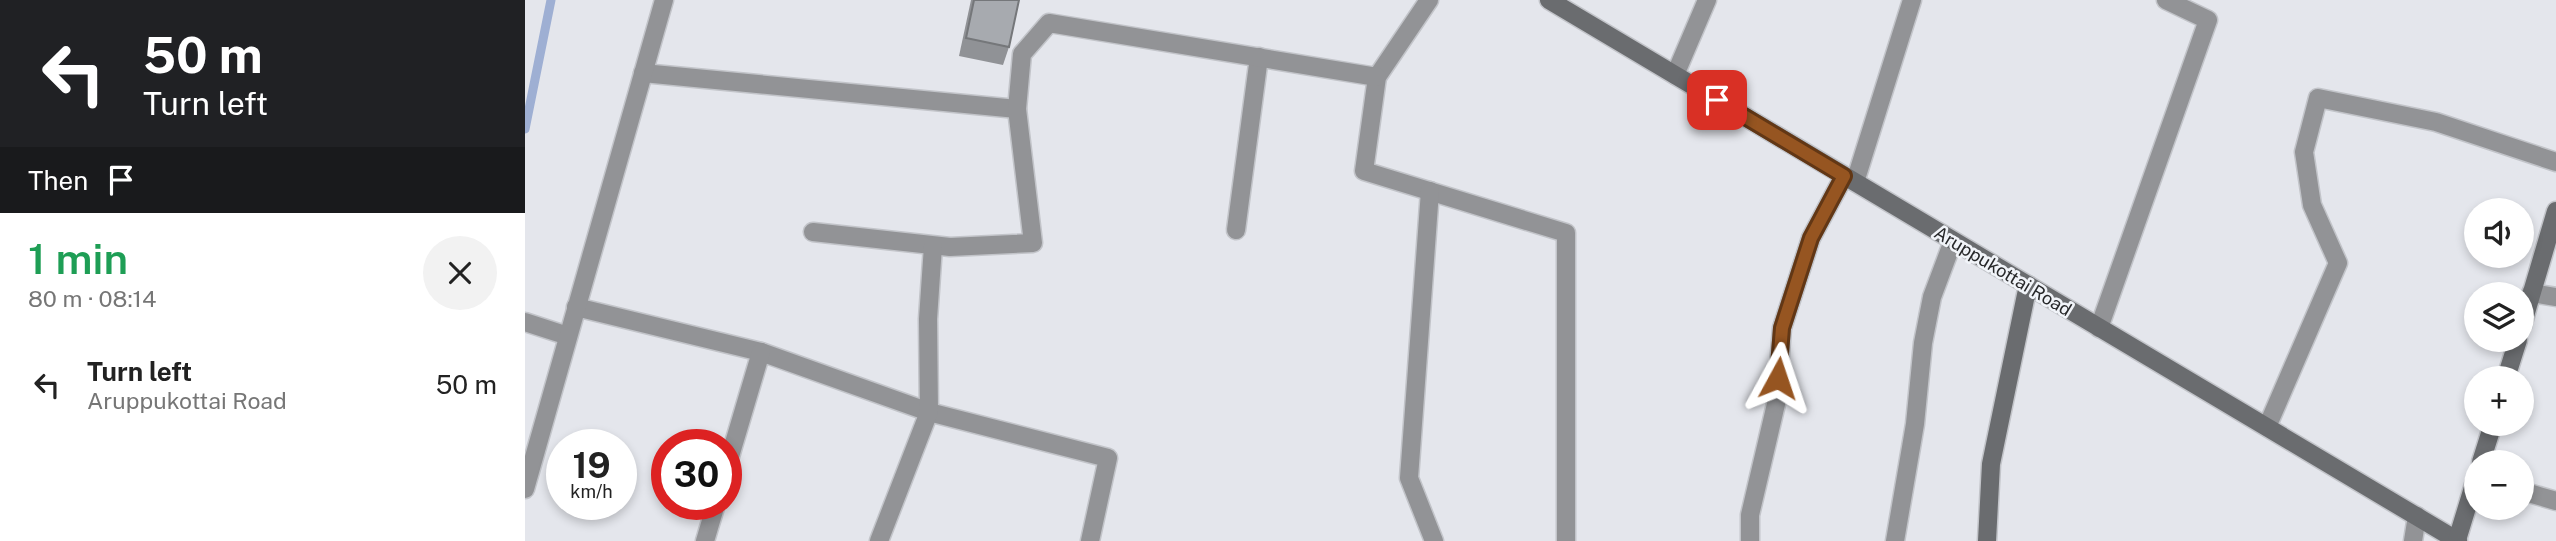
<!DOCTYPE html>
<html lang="en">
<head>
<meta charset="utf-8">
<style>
	:root { --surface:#fff; --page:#f2f2f2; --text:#222; --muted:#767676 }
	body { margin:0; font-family:"Public Sans",sans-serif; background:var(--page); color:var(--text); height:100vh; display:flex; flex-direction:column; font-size:26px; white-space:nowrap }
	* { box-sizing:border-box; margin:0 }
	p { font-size:23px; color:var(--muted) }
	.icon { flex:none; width:38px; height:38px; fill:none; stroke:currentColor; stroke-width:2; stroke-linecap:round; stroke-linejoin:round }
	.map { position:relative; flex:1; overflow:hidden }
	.panel { display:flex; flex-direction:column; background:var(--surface); width:525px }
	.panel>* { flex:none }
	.hud { background:#202124; color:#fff; overflow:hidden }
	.buttons { position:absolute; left:1939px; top:198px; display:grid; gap:14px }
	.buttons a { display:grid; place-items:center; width:70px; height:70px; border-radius:50%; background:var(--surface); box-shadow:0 4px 10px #0003; font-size:35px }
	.speed { position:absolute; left:21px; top:429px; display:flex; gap:14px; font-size:35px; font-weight:700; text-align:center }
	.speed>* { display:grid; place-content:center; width:91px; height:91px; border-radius:50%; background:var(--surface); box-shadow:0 4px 10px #0003; line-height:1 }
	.speed small { font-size:18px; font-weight:400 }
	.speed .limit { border:10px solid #d22; background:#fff; color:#111 }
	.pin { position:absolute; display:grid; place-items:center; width:60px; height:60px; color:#fff; margin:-30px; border-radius:14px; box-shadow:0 4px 10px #0006 }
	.me { position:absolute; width:77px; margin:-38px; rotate:5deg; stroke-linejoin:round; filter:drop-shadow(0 0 5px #0008) }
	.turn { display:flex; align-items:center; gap:24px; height:147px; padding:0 28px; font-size:32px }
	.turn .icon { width:91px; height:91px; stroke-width:2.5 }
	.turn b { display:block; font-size:49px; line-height:60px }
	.then { display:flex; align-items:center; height:66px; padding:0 28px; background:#0003; gap:14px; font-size:26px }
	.round { display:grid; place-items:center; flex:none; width:74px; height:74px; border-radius:37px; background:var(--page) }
	.overview { display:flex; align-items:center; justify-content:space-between; height:119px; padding:0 28px }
	h1 { font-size:42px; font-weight:600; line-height:52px; color:#1e9e55 }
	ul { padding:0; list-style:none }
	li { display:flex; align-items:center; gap:21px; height:105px; padding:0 28px }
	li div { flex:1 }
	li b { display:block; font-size:26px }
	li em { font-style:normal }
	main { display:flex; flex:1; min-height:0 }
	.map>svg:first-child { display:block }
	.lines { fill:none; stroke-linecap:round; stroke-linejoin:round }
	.stream { stroke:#9eafd3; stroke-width:9 }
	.street-casing { stroke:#c2c4c9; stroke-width:21 }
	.secondary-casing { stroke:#c2c4c9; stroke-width:21 }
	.street { stroke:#929396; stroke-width:18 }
	.secondary { stroke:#6a6c6f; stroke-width:18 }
	.wall { fill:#909296 }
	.building { fill:#a7aaaf; stroke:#75777a; stroke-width:2 }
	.route-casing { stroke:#623715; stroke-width:18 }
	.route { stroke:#965521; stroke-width:12 }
	.labels { text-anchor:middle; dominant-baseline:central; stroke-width:5; stroke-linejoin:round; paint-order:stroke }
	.street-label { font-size:18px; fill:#27282a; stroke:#f1f4f9 }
</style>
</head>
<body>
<main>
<section class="panel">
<div class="hud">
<div class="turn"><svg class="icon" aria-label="left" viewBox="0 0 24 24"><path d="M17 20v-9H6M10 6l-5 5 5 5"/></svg><div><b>50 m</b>Turn left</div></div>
<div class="then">Then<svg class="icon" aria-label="arrive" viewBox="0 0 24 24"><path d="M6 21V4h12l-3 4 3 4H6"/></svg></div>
</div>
<div class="overview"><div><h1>1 min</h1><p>80 m · 08:14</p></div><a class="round"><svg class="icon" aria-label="close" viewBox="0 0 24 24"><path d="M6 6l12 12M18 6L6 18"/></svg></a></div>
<ul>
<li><svg class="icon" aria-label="left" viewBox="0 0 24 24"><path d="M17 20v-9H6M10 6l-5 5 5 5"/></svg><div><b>Turn left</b><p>Aruppukottai Road</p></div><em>50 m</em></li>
</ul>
</section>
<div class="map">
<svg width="2031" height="541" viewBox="0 0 2031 541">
	<rect width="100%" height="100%" fill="#e4e6ec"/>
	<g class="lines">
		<path class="stream" d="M0,129L26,0"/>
		<g class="street-casing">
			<g id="street">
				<path d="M904,0L852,77L839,171L1041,233V541"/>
				<path d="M118,73L492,109"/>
				<path d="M1150,75L1182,0"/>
				<path d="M1330,182L1387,0"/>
				<path d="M905,191L884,478L909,541"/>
				<path d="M711,230L734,57"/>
				<path d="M288,232L425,247L508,243L492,109L497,54L524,23L852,77"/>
				<path d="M2006,293L2031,297"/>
				<path d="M51,307L236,352L404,412L583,458L565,541"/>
				<path d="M0,322L43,336"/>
				<path d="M1574,328L1683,20L1641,0"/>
				<path d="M1742,427L1813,263L1787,205L1779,152L1793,98L1911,122L2031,162"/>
				<path d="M201,470L236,352"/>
				<path d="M0,489L139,0"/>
				<path d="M1997,491L2031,501"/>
				<path d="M180,541L191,504"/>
				<path d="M354,541L404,412L403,319L408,246"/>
				<path d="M1225,541V515L1251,404L1257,328L1286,238L1319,176"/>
				<path d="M1370,541L1390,424L1398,343L1407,297L1428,241"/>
				<path d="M1888,541L1892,516"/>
			</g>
		</g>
		<g class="secondary-casing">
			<g id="secondary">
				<path d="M1024,0L1933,541"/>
				<path d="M1997,326L2031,211"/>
				<path d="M1981,378L1993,340"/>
				<path d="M1956,462L1968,424"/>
				<path d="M1932,540L1951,478"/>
				<path d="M1462,541L1466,464L1503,285"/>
			</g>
		</g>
		<use href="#street" class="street"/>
		<use href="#secondary" class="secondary"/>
	</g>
	<path class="wall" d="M446,0H494L484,47L478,65L434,56Z"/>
	<path class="building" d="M449,0H494L484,47L441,38Z"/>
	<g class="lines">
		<g class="route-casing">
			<path id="route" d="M1192,100L1319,176L1286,238L1257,328L1253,378"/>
		</g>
		<use href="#route" class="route"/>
	</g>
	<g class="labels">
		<g class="street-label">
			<text transform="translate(1478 271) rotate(31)">Aruppukottai Road</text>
		</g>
	</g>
</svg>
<div class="buttons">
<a><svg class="icon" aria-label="sound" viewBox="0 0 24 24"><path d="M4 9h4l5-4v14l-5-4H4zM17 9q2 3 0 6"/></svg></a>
<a><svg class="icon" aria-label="layers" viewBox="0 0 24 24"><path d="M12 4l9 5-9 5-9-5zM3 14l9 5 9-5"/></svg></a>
<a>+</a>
<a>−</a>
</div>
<div class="speed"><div>19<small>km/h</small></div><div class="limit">30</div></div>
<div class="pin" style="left:1192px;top:100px;background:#d93025"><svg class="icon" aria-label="arrive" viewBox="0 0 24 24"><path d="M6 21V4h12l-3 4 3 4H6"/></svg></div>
<svg class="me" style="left:1253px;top:378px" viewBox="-20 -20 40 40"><path d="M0-17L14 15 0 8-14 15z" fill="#965521" stroke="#fff" stroke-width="4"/></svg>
</div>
</main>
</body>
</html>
